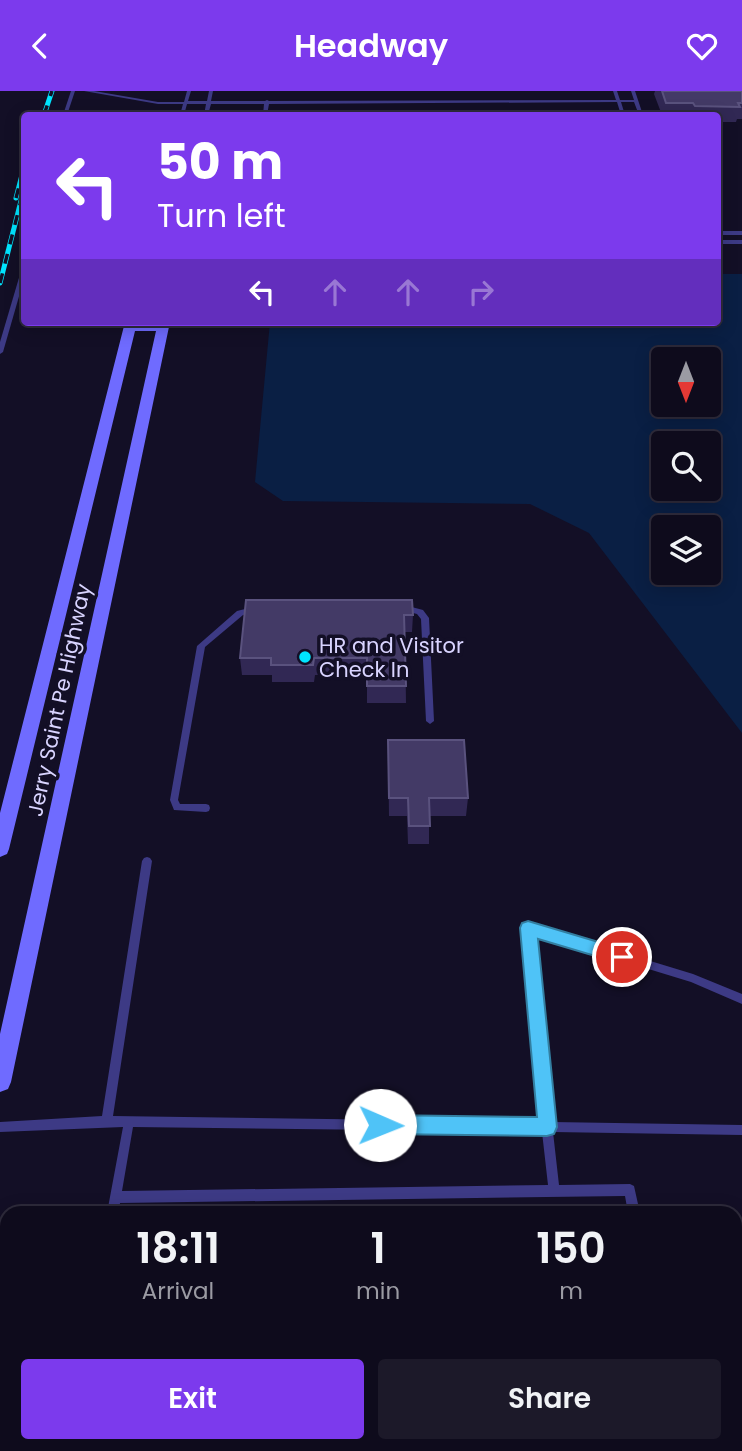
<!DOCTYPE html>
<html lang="en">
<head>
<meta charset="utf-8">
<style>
	:root { --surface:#0e0b1c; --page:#1c1929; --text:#f1f3f6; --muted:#9b9ba3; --line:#2e2b3b; --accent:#7c3aed }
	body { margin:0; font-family:Poppins,sans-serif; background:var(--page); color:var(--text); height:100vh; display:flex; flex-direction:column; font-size:26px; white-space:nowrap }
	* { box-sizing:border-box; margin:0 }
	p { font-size:23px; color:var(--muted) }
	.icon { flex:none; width:38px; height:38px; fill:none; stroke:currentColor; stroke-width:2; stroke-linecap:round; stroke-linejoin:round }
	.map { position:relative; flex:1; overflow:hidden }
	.details { position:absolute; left:0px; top:1115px; width:742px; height:247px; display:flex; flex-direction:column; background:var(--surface); border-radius:21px 21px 0 0; box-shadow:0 4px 18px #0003,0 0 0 2px var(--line) }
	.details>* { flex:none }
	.hud { position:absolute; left:21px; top:21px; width:700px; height:214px; border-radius:7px; box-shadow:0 4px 18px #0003,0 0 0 2px var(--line); background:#7c3aed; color:#fff; overflow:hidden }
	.needle { width:46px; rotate:180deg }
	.controls { position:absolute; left:651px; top:256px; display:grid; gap:14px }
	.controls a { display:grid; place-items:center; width:70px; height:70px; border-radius:7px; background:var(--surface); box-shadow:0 4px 18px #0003,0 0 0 2px var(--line); font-size:35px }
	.pin { position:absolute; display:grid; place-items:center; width:60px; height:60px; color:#fff; margin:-30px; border:4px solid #fff; border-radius:50%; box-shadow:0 2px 7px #0007 }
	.me { position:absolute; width:77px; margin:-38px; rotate:91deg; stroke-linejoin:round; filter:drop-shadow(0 0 5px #0008) }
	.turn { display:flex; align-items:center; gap:24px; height:147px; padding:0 21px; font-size:32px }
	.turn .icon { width:91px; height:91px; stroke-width:2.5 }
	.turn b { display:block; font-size:49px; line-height:60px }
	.lanes { display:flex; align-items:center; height:66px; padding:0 21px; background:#0003; justify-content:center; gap:35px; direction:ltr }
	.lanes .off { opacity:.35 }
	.eta { display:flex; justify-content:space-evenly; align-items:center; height:119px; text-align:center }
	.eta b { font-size:42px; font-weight:600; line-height:49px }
	.button { display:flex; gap:14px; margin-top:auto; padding:14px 21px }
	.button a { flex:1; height:80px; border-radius:7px; background:var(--accent); color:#fff; font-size:28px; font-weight:600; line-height:80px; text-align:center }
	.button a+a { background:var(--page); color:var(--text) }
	header { display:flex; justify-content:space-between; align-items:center; height:91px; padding:0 21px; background:var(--accent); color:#fff; font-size:32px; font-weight:600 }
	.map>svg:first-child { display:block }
	.water { fill:#0a1f44; fill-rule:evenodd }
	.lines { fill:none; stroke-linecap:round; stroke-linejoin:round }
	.service { fill:#3d3a85; fill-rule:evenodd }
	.secondary { fill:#6f6bff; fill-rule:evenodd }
	.rail-casing { stroke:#00e5ff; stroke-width:5 }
	.rail { stroke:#130f26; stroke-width:3.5; stroke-dasharray:10; stroke-linecap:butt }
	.wall { fill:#312854 }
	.building { fill:#433a66; stroke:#5a527e; stroke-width:2 }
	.route { fill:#4fc3f7; stroke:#337fa1; stroke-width:2 }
	.poi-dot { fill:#00e5ff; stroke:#130f26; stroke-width:2.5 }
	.labels { text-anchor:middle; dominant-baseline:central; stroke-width:7; stroke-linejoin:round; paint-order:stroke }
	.poi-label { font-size:21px; fill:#d9d4ff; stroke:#130f26; text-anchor:start }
	.street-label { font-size:21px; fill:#d9d4ff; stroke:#130f26 }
</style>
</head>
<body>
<header><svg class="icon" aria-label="back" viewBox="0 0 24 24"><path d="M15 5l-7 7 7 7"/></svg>Headway<svg class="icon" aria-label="heart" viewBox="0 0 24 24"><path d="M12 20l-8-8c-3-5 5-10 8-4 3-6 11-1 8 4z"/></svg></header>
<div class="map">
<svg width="742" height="1360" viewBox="0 0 742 1360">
	<rect width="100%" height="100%" fill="#130f26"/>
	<path class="water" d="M718,183H742V642L589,442L530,413L283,410L255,391L270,231H718ZM663,268H709V313H663ZM663,352H709V397H663ZM663,436H709V481H663Z"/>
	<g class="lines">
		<g class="service">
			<path d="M71,0H75L67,24H63Z"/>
			<path d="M84,0H94L158,11H184L187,0H191L188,10H207L209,0H213L211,10H265L267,9L269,10L616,9L613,0H617L620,9H634L631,0H635L643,24H639L634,11H621L625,24H621L617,11L269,13L267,24H263L264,13H211L208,24H204L206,13H187L184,24H180L183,13H158Z"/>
			<rect x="718" y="140" width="24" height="4"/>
			<rect x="718" y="149" width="24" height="4"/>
			<path d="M24,178V188L3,261L0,263V251L21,180Z"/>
			<path d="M404,514L423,519L429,527L434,630L430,633L426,630L421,528L417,523L401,519L400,517L401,515Z"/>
			<path d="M257,515L260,516L261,518L260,520L243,524L205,556L178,709L180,713H206L209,714L210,717L209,720L206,721L174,719L170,709L197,555L237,520Z"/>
			<path d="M147,766L150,767L152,770L113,1025L541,1031L524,837L526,834L529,833L693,883L742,903V913L691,891L534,843L552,1031L742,1034V1044L553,1041L559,1094L630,1093L634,1095L640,1122H628L625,1105L120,1112L119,1122H107L123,1036L0,1041V1031L102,1025L142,770L144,767ZM133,1036L542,1041L548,1094L122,1100Z"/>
			<path d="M72,1354H85L84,1360H72Z"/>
			<path d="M663,1354H676V1360H664Z"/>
		</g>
		<path class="secondary" d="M125,231H170L11,991L8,998L0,1001V943L156,240H135L9,758L7,763L0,766V722Z"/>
		<g class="rail-casing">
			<g id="rail">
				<path d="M44,24L52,0"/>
				<path d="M16,107L24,76"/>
				<path d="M0,192L24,98"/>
			</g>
		</g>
		<use href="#rail" class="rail"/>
	</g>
	<g class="wall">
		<path d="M655,0H742V28H737L736,31H718V24H662L654,3Z"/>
		<path d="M246,509L413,524L412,541H405L406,612H367V584H315L314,591H272V584H242L240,567Z"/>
		<path d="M388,649L468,707L466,725H429V753H408L407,725H389Z"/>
	</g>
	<g class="building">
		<path d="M662,0H742V12H738L740,16L695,15L693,12H666Z"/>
		<path d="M246,509H412L413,524H404L406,595H367V567H314L313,574H271V567H240Z"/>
		<path d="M388,649H464L468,707H429L430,735H409L408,707H389Z"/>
		<path d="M102,1354H643L644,1360H102Z"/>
	</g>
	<path class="route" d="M528,830L622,858L629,860L631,866L629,871L622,873L538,848L557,1036L554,1043L547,1045L380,1043L373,1040L370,1034L373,1027L380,1024L537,1026L520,837L522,832Z"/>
	<circle class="poi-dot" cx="305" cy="566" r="7"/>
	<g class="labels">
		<g class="poi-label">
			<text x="319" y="554">HR and Visitor<tspan x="319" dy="24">Check In</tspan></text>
		</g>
		<g class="street-label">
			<text transform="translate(59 609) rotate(-78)">Jerry Saint Pe Highway</text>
		</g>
	</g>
</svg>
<div class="controls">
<a><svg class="needle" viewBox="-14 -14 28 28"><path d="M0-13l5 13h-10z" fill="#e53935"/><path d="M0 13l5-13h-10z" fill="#9b9ba3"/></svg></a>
<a><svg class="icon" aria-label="search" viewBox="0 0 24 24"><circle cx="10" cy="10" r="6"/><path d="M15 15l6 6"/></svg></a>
<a><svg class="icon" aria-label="layers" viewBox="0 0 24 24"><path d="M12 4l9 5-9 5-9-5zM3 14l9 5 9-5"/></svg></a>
</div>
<div class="pin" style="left:622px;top:866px;background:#d93025"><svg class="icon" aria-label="arrive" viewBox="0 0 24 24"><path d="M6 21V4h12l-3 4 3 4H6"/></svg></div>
<svg class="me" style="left:380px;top:1034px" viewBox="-20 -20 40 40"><circle r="19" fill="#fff"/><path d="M0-13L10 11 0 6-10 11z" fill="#4fc3f7"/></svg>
<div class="hud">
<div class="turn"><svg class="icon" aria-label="left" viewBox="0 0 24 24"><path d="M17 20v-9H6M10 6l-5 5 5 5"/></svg><div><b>50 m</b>Turn left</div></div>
<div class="lanes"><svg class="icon" aria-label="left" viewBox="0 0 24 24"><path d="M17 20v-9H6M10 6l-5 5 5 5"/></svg><svg class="icon off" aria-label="ahead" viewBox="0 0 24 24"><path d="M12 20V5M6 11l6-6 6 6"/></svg><svg class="icon off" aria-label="ahead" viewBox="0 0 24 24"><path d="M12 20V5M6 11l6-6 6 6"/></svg><svg class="icon off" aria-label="right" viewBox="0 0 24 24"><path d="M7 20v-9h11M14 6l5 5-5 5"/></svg></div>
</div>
<section class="details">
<div class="eta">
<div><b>18:11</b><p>Arrival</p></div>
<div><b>1</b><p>min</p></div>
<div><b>150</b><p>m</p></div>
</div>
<div class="button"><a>Exit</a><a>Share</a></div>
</section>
</div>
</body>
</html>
